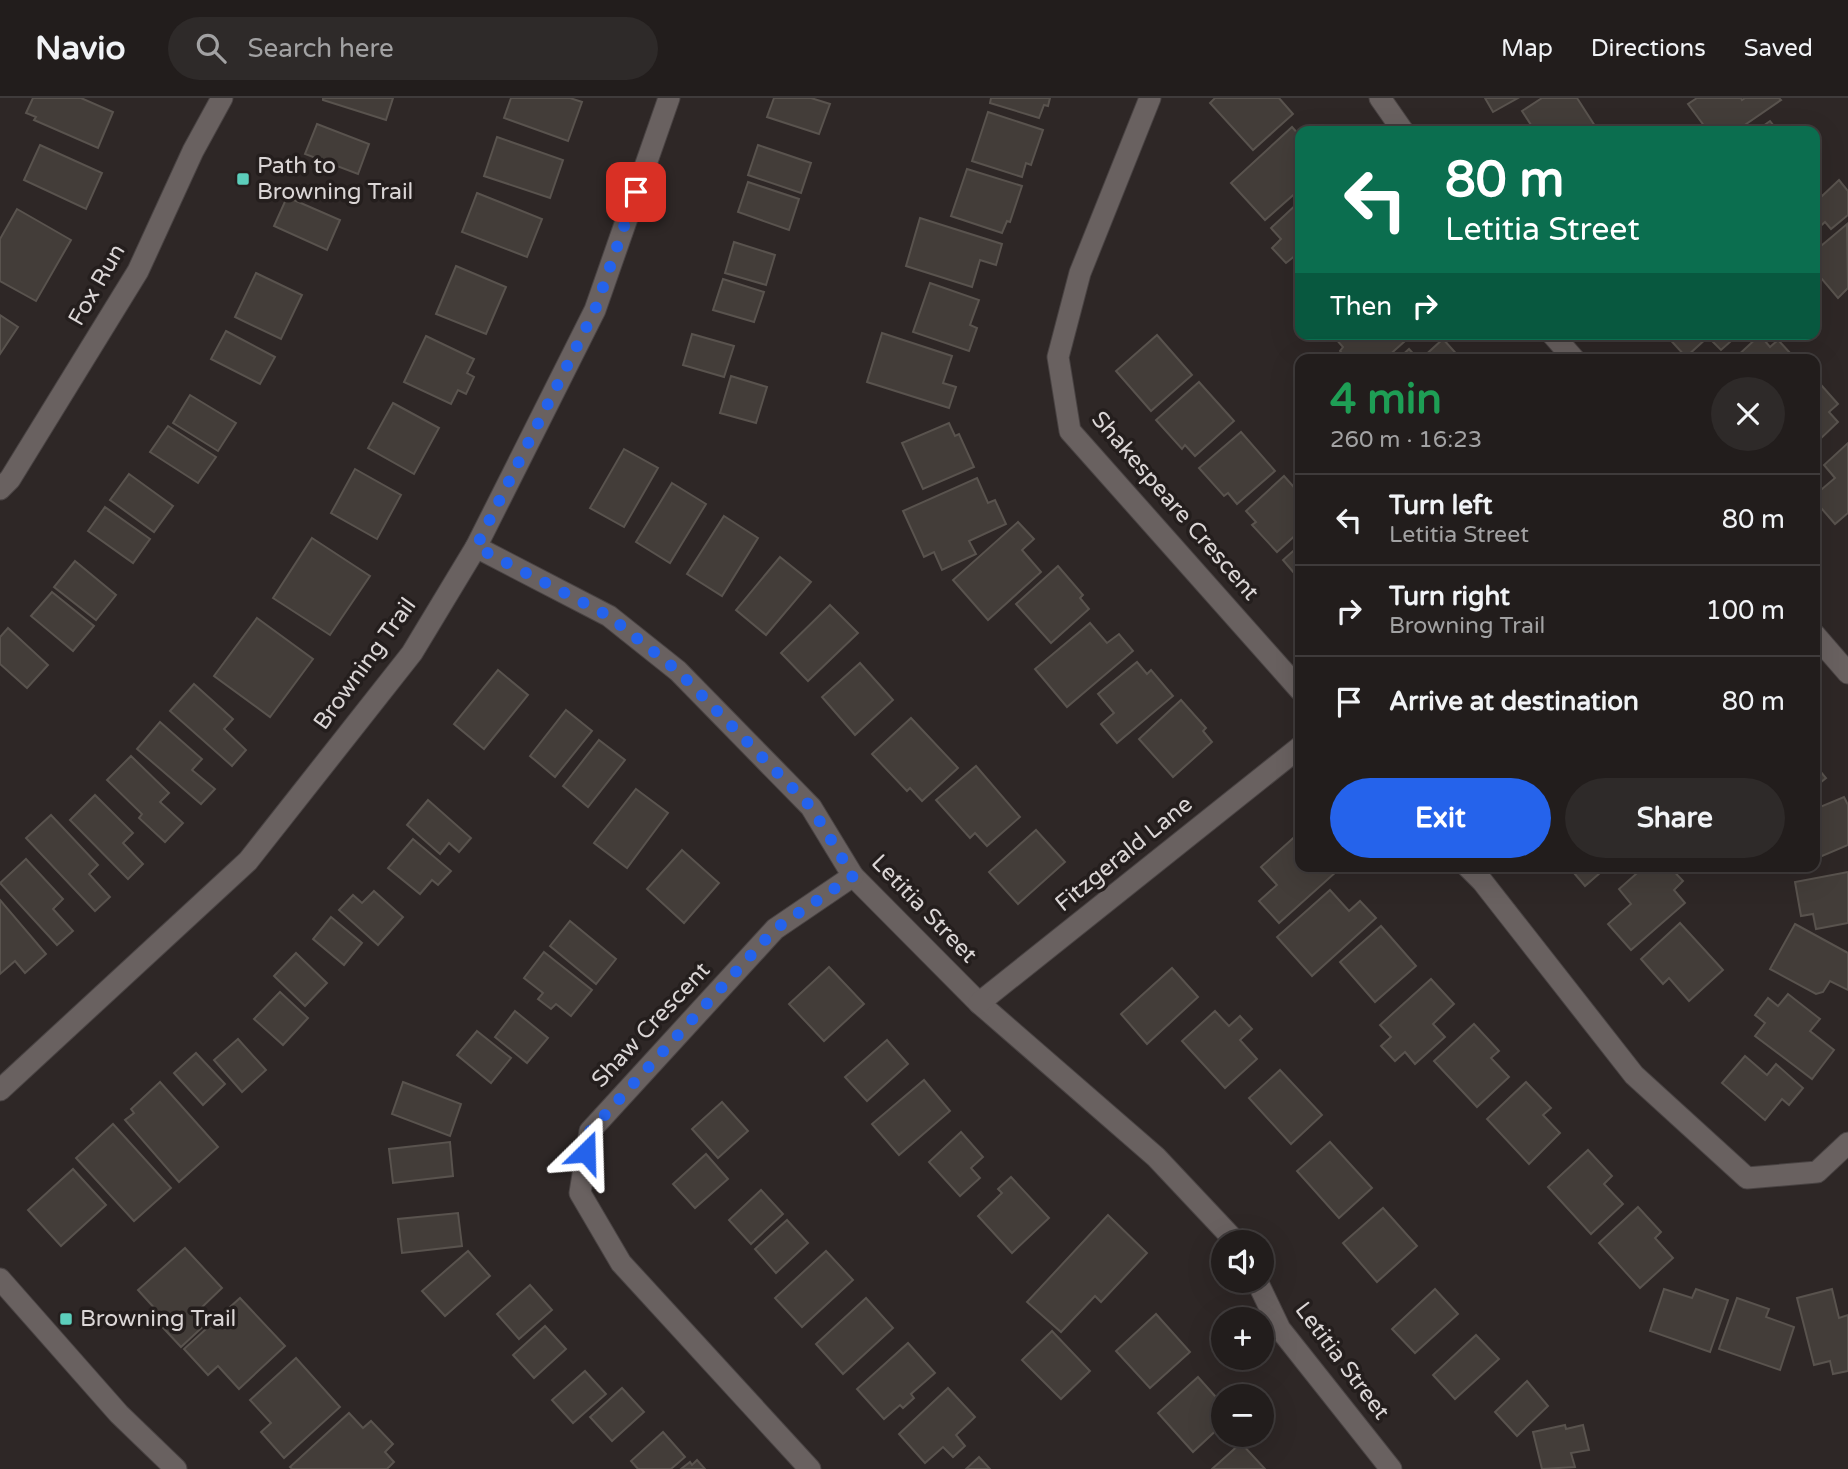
<!DOCTYPE html>
<html lang="en">
<head>
<meta charset="utf-8">
<style>
	:root { --surface:#221d1c; --page:#2e2a29; --text:#f1f3f6; --muted:#a2a2a3; --line:#3f3b3b; --accent:#2563eb }
	body { margin:0; font-family:"Varela Round",sans-serif; background:var(--page); color:var(--text); height:100vh; display:flex; flex-direction:column; font-size:26px; white-space:nowrap }
	* { box-sizing:border-box; margin:0 }
	p { font-size:23px; color:var(--muted) }
	.icon { flex:none; width:38px; height:38px; fill:none; stroke:currentColor; stroke-width:2; stroke-linecap:round; stroke-linejoin:round }
	.map { position:relative; flex:1; overflow:hidden }
	.panel { position:absolute; left:1295px; top:256px; width:525px; height:518px; display:flex; flex-direction:column; background:var(--surface); border-radius:14px; box-shadow:0 7px 28px #0002,0 0 0 2px var(--line) }
	.panel>* { flex:none }
	.hud { position:absolute; left:1295px; top:28px; width:525px; height:214px; border-radius:14px; box-shadow:0 7px 28px #0002,0 0 0 2px var(--line); background:#0b6e4f; color:#fff; overflow:hidden }
	.tools { position:absolute; left:1211px; top:1132px; display:grid; gap:14px }
	.tools a { display:grid; place-items:center; width:63px; height:63px; border-radius:50%; background:var(--surface); box-shadow:0 7px 28px #0002,0 0 0 2px var(--line); font-size:35px }
	.pin { position:absolute; display:grid; place-items:center; width:60px; height:60px; color:#fff; margin:-30px; border-radius:14px; box-shadow:0 4px 10px #0006 }
	.me { position:absolute; width:77px; margin:-38px; rotate:22deg; stroke-linejoin:round; filter:drop-shadow(0 0 5px #0008) }
	.turn { display:flex; align-items:center; gap:24px; height:147px; padding:0 35px; font-size:32px }
	.turn .icon { width:91px; height:91px; stroke-width:2.5 }
	.turn b { display:block; font-size:49px; line-height:60px }
	.then { display:flex; align-items:center; height:66px; padding:0 35px; background:#0003; gap:14px; font-size:26px }
	.round { display:grid; place-items:center; flex:none; width:74px; height:74px; border-radius:37px; background:var(--page) }
	.summary { display:flex; align-items:center; justify-content:space-between; height:119px; padding:0 35px }
	h1 { font-size:42px; font-weight:700; line-height:52px; color:#1e9e55 }
	.action { display:flex; gap:14px; margin-top:auto; padding:14px 35px }
	.action a { flex:1; height:80px; border-radius:42px; background:var(--accent); color:#fff; font-size:28px; font-weight:700; line-height:80px; text-align:center }
	.action a+a { background:var(--page); color:var(--text) }
	ul { padding:0; list-style:none }
	li { display:flex; align-items:center; gap:21px; height:91px; padding:0 35px; border-top:2px solid var(--line) }
	li div { flex:1 }
	li b { display:block; font-size:26px }
	li em { font-style:normal }
	header { display:flex; align-items:center; gap:42px; box-sizing:border-box; height:98px; padding:0 35px; background:var(--surface); border-bottom:2px solid var(--line) }
	header strong { font-size:33px }
	nav { display:flex; gap:38px; margin-inline-start:auto; font-size:24px }
	.search { width:490px; height:63px; background:var(--page); display:flex; align-items:center; gap:18px; box-sizing:border-box; padding:0 24px; border-radius:38px; color:var(--muted); font-size:26px }
	.map>svg:first-child { display:block }
	.building { fill:#433d39; stroke:#59534e; stroke-width:2 }
	.lines { fill:none; stroke-linecap:round; stroke-linejoin:round }
	.minor-casing { stroke:#494343; stroke-width:23 }
	.minor { stroke:#696160; stroke-width:21 }
	.route { stroke:#2563eb; stroke-width:12; stroke-dasharray:0 21.6 }
	.poi-dot { fill:#5ccebb; stroke:#241e1d; stroke-width:2.5 }
	.labels { text-anchor:middle; dominant-baseline:central; stroke-width:7; stroke-linejoin:round; paint-order:stroke }
	.poi-label { font-size:23px; fill:#dbd6d6; stroke:#241e1d; text-anchor:start }
	.street-label { font-size:23px; fill:#dbd6d6; stroke:#241e1d }
</style>
</head>
<body>
<header>
<strong>Navio</strong>
<div class="search"><svg class="icon" aria-label="search" viewBox="0 0 24 24"><circle cx="10" cy="10" r="6"/><path d="M15 15l6 6"/></svg>Search here</div>
<nav><a>Map</a><a>Directions</a><a>Saved</a></nav>
</header>
<div class="map">
<svg width="1848" height="1371" viewBox="0 0 1848 1371">
	<rect width="100%" height="100%" fill="#2e2726"/>
	<g class="building">
		<path d="M33,0H81L113,14L98,50L34,22L36,19L26,15Z"/>
		<path d="M323,0H393L386,22L323,2Z"/>
		<path d="M511,0H570L582,4L568,43L504,20Z"/>
		<path d="M774,0H811L830,6L819,36L767,19Z"/>
		<path d="M991,0H1050L1048,8L1044,7L1039,20L990,5Z"/>
		<path d="M1215,0H1279L1293,16L1253,52L1210,5Z"/>
		<path d="M1485,0H1518L1493,14Z"/>
		<path d="M1542,0H1577L1595,28L1587,33H1528L1533,30L1522,13Z"/>
		<path d="M1697,0H1741L1742,2L1745,0H1779L1781,2L1736,33H1708L1688,6Z"/>
		<path d="M988,14L1043,32L1031,67L1026,65L1022,79L972,63Z"/>
		<path d="M1770,23L1778,33H1756Z"/>
		<path d="M317,26L369,46L358,76L305,56Z"/>
		<path d="M1292,29L1300,38V66L1294,72L1300,79V91L1265,122L1231,85Z"/>
		<path d="M497,39L563,62L550,100L484,78Z"/>
		<path d="M40,47L102,75L86,111L24,82Z"/>
		<path d="M758,47L811,65L801,95L748,77Z"/>
		<path d="M967,71L1022,88L1010,124L1007,123L1002,135L951,118Z"/>
		<path d="M1839,82L1848,93V117L1831,131L1825,124L1815,133V90L1822,98Z"/>
		<path d="M748,84L799,101L789,132L738,114Z"/>
		<path d="M477,95L542,121L527,159L462,134Z"/>
		<path d="M287,99L340,122L327,152L274,128Z"/>
		<path d="M1300,103V162L1296,157L1286,165L1272,150L1281,141L1271,130Z"/>
		<path d="M17,111L71,142L36,203L0,183V141Z"/>
		<path d="M920,120L1002,146L996,167L980,162L972,189L906,168Z"/>
		<path d="M1847,126L1848,190L1838,200L1815,173V153Z"/>
		<path d="M734,144L775,157L766,187L725,175Z"/>
		<path d="M456,168L506,189L486,236L436,216Z"/>
		<path d="M256,175L302,197L281,241L235,219Z"/>
		<path d="M723,181L764,194L754,224L713,212Z"/>
		<path d="M930,185L979,202L970,227L977,230L969,253L913,234Z"/>
		<path d="M0,217L18,229L0,256Z"/>
		<path d="M226,233L275,259L260,286L211,261Z"/>
		<path d="M882,235L952,258L943,285L956,289L949,310L867,284Z"/>
		<path d="M692,236L734,248L724,279L683,267Z"/>
		<path d="M1336,236H1405V243L1385,261H1347L1340,253L1343,249L1334,239Z"/>
		<path d="M1665,236H1739L1721,252L1708,239L1686,259Z"/>
		<path d="M1157,237L1192,277L1151,313L1116,273Z"/>
		<path d="M1760,237L1770,249L1778,242L1792,257L1788,261H1734Z"/>
		<path d="M426,238L474,261L467,275L474,279L466,296L458,292L451,306L404,284Z"/>
		<path d="M1443,241L1461,261H1421Z"/>
		<path d="M1409,251L1418,261H1398Z"/>
		<path d="M731,278L767,289L756,325L720,315Z"/>
		<path d="M1199,284L1234,323L1195,358L1185,347L1182,351L1156,322Z"/>
		<path d="M1822,288L1838,306L1829,314L1838,324L1815,346V294Z"/>
		<path d="M190,297L236,325L218,353L173,325Z"/>
		<path d="M393,305L439,330L414,376L368,350Z"/>
		<path d="M949,325L955,338L959,336L974,369L923,391L902,345Z"/>
		<path d="M168,328L216,359L198,385L150,354Z"/>
		<path d="M1241,334L1275,373L1237,406L1228,395L1224,398L1199,370Z"/>
		<path d="M1848,345V415L1835,426L1815,403V397L1835,380L1824,367Z"/>
		<path d="M624,351L658,370L624,429L590,410Z"/>
		<path d="M355,371L401,397L377,441L331,415Z"/>
		<path d="M129,376L173,408L154,434L110,402Z"/>
		<path d="M1284,378L1300,396V433L1277,454L1252,427L1256,424L1246,413Z"/>
		<path d="M977,380L988,405L995,402L1006,426L969,443L976,456L942,472L934,454L924,459L903,413Z"/>
		<path d="M672,385L706,406L670,465L636,444Z"/>
		<path d="M105,409L150,441L133,465L88,433Z"/>
		<path d="M724,418L758,440L722,498L687,476Z"/>
		<path d="M1018,424L1034,441L1022,452L1041,474L988,522L953,482Z"/>
		<path d="M312,440L370,478L330,537L273,500Z"/>
		<path d="M1300,447V482L1283,462Z"/>
		<path d="M780,459L811,484L766,537L736,512Z"/>
		<path d="M75,463L116,497L96,522L54,489Z"/>
		<path d="M1058,468L1083,497L1080,500L1089,511L1051,545L1016,506Z"/>
		<path d="M52,494L94,528L73,553L31,518Z"/>
		<path d="M830,507L858,535L808,583L781,555Z"/>
		<path d="M257,520L313,561L270,619L214,578Z"/>
		<path d="M1090,525L1107,545L1119,536L1133,553L1067,609L1035,571Z"/>
		<path d="M8,530L48,567L27,590L0,566V539Z"/>
		<path d="M1137,564L1147,576L1151,572L1173,598L1117,645L1101,626L1114,615L1098,596Z"/>
		<path d="M860,565L893,602L855,637L822,599Z"/>
		<path d="M498,572L528,597L484,651L454,626Z"/>
		<path d="M194,586L233,621L224,631L246,652L232,668L170,613Z"/>
		<path d="M1181,602L1206,630L1203,633L1212,644L1173,679L1139,641Z"/>
		<path d="M566,612L592,633L555,679L530,658Z"/>
		<path d="M911,620L958,670L922,703L910,690L907,693L872,656Z"/>
		<path d="M160,624L202,661L192,672L215,691L201,706L137,651Z"/>
		<path d="M599,642L625,662L588,709L563,688Z"/>
		<path d="M131,658L169,695L160,704L183,725L165,744L139,720L142,716L107,682Z"/>
		<path d="M1815,667L1826,680L1815,689Z"/>
		<path d="M976,668L1020,719L987,748L975,735L970,740L936,702Z"/>
		<path d="M636,691L668,715L627,770L594,745Z"/>
		<path d="M95,697L133,735L123,745L143,766L128,781L70,722Z"/>
		<path d="M1844,699L1848,707V747L1815,761V730L1818,729L1815,711Z"/>
		<path d="M428,702L471,740L459,754L449,745L440,756L407,727Z"/>
		<path d="M51,717L98,767L89,776L110,799L95,813L26,740Z"/>
		<path d="M1036,732L1065,764L1018,806L989,774Z"/>
		<path d="M1300,734V768H1331L1336,774L1279,825L1259,803L1277,787L1261,769Z"/>
		<path d="M413,741L451,773L438,787L432,782L420,796L388,770Z"/>
		<path d="M682,752L719,785L684,825L647,791Z"/>
		<path d="M26,761L63,801L53,811L73,833L57,847L0,785Z"/>
		<path d="M1568,768H1608L1585,788Z"/>
		<path d="M1645,768H1653L1659,775L1669,768L1683,783L1674,792L1685,805L1631,852L1608,826L1631,806L1619,791Z"/>
		<path d="M1848,774V825L1816,831L1813,816L1801,818L1795,784Z"/>
		<path d="M1330,792L1349,813L1360,803L1376,820L1312,878L1277,839Z"/>
		<path d="M374,793L403,819L378,847L339,812L353,797L362,805Z"/>
		<path d="M0,802L46,856L25,875L15,863L0,876Z"/>
		<path d="M331,819L362,845L344,867L313,841Z"/>
		<path d="M570,823L616,861L596,886L550,848Z"/>
		<path d="M1680,825L1723,872L1689,903L1669,880L1663,886L1641,861Z"/>
		<path d="M1795,826L1848,855V892L1830,883L1823,894L1816,896L1770,871Z"/>
		<path d="M1381,828L1416,868L1375,904L1340,864Z"/>
		<path d="M544,854L592,892L571,918L556,906L551,911L538,901L543,895L524,880Z"/>
		<path d="M296,855L327,885L305,908L274,878Z"/>
		<path d="M829,869L864,906L824,943L789,906Z"/>
		<path d="M1172,870L1198,899L1147,946L1121,916Z"/>
		<path d="M1431,881L1454,906L1433,926L1445,939L1415,966L1405,954L1395,963L1381,948L1391,939L1380,927Z"/>
		<path d="M280,894L308,920L283,947L254,921Z"/>
		<path d="M1788,896L1820,921L1810,933L1834,952L1812,981L1755,938L1765,925L1755,917L1768,900L1778,908Z"/>
		<path d="M515,913L548,940L527,965L495,939Z"/>
		<path d="M1215,913L1229,928L1240,918L1252,931L1240,942L1257,961L1225,990L1182,943Z"/>
		<path d="M1474,926L1499,953L1491,960L1509,979L1477,1009L1434,963Z"/>
		<path d="M477,933L511,960L491,985L457,957Z"/>
		<path d="M238,941L266,972L242,994L214,962Z"/>
		<path d="M887,942L908,966L867,1003L845,979Z"/>
		<path d="M196,955L225,986L203,1007L174,975Z"/>
		<path d="M1745,958L1767,977L1776,966L1803,990L1789,1007L1782,1001L1765,1022L1722,985Z"/>
		<path d="M1280,972L1322,1017L1291,1046L1249,1000Z"/>
		<path d="M924,982L950,1013L899,1057L872,1026Z"/>
		<path d="M160,984L218,1049L179,1084L125,1022L134,1015L131,1011Z"/>
		<path d="M403,984L461,1006L450,1038L392,1016Z"/>
		<path d="M1526,984L1551,1010L1543,1017L1560,1035L1529,1066L1487,1021Z"/>
		<path d="M722,1004L748,1033L718,1060L692,1031Z"/>
		<path d="M113,1026L171,1090L134,1123L76,1060Z"/>
		<path d="M961,1034L983,1059L971,1070L980,1080L960,1098L929,1064Z"/>
		<path d="M450,1044L453,1078L393,1085L389,1051Z"/>
		<path d="M1330,1044L1372,1090L1339,1120L1297,1073Z"/>
		<path d="M1588,1052L1612,1078L1604,1086L1623,1106L1591,1136L1548,1089Z"/>
		<path d="M706,1056L728,1081L695,1110L673,1086Z"/>
		<path d="M73,1071L106,1107L61,1148L28,1112Z"/>
		<path d="M1011,1079L1049,1120L1012,1155L978,1118L1002,1095L998,1091Z"/>
		<path d="M761,1092L783,1116L751,1146L729,1122Z"/>
		<path d="M1638,1109L1661,1134L1655,1140L1673,1160L1640,1190L1599,1145Z"/>
		<path d="M1383,1110L1417,1148L1377,1184L1343,1145Z"/>
		<path d="M458,1115L462,1148L402,1155L398,1121Z"/>
		<path d="M1108,1117L1147,1155L1101,1204L1095,1198L1061,1234L1027,1204Z"/>
		<path d="M787,1122L808,1145L776,1175L755,1151Z"/>
		<path d="M185,1150L222,1190L199,1212L209,1223L181,1249L153,1219L158,1214L138,1192Z"/>
		<path d="M468,1153L490,1178L445,1218L422,1193Z"/>
		<path d="M826,1153L853,1182L802,1229L775,1200Z"/>
		<path d="M530,1187L552,1212L519,1241L497,1216Z"/>
		<path d="M1435,1191L1458,1216L1415,1255L1392,1231Z"/>
		<path d="M1664,1191L1692,1200L1696,1191L1728,1202L1710,1254L1650,1233Z"/>
		<path d="M1832,1191L1839,1220L1848,1217V1273L1833,1276L1830,1263L1814,1267L1797,1200Z"/>
		<path d="M240,1200L285,1248L239,1291L218,1268L208,1277L184,1251Z"/>
		<path d="M866,1200L893,1230L843,1276L816,1246Z"/>
		<path d="M1737,1200L1769,1211L1766,1219L1794,1229L1780,1272L1719,1251Z"/>
		<path d="M1156,1216L1190,1254L1150,1290L1116,1253Z"/>
		<path d="M545,1228L566,1251L534,1280L513,1257Z"/>
		<path d="M1052,1233L1090,1273L1061,1301L1022,1262Z"/>
		<path d="M1476,1237L1499,1261L1455,1301L1433,1277Z"/>
		<path d="M908,1245L935,1275L911,1296L914,1300L903,1310L900,1307L884,1321L857,1291Z"/>
		<path d="M296,1260L340,1309L284,1360L261,1334L271,1325L250,1302Z"/>
		<path d="M585,1273L606,1296L573,1325L552,1302Z"/>
		<path d="M1198,1279L1223,1307V1326L1193,1354L1158,1315Z"/>
		<path d="M1527,1283L1548,1308L1517,1338L1495,1314Z"/>
		<path d="M622,1290L644,1314L612,1343L590,1319Z"/>
		<path d="M948,1290L975,1319L956,1337L965,1348L953,1359L943,1349L925,1365L899,1336Z"/>
		<path d="M349,1315L363,1330L371,1323L393,1346L385,1354L394,1364L387,1371H292L290,1369Z"/>
		<path d="M1565,1327L1566,1331L1583,1327L1589,1352L1571,1355L1575,1369L1542,1371L1533,1334Z"/>
		<path d="M663,1334L685,1359L671,1371H638L631,1363Z"/>
		<path d="M1241,1345L1265,1371H1212Z"/>
		<path d="M979,1359L990,1371H966Z"/>
		<path d="M697,1362L705,1371H681L690,1364L692,1367Z"/>
	</g>
	<g class="lines">
		<g class="minor-casing">
			<g id="minor">
				<path d="M1150,0L1080,175L1058,259L1070,333L1300,592"/>
				<path d="M1380,0L1403,33"/>
				<path d="M1552,236L1574,261"/>
				<path d="M0,391L10,381L138,173L193,53L222,0"/>
				<path d="M476,449L609,518L678,573L811,709L853,778L979,905L1156,1059L1236,1144"/>
				<path d="M1815,537L1848,575"/>
				<path d="M1467,768L1482,783L1634,977L1747,1080L1817,1074L1848,1045"/>
				<path d="M979,905L1300,649"/>
				<path d="M0,992L248,763L412,555L476,449L595,212L669,0"/>
				<path d="M0,1181L119,1316L176,1371"/>
				<path d="M1257,1183L1280,1231L1391,1371"/>
				<path d="M810,1371L621,1165L580,1095L590,1033L775,831L853,778"/>
			</g>
		</g>
		<use href="#minor" class="minor"/>
	</g>
	<g class="lines">
		<path class="route" d="M586,1054L590,1033L775,831L853,778L811,709L678,573L609,518L476,449L595,212L636,94"/>
	</g>
	<g class="poi-dot">
		<rect x="236" y="74" width="14" height="14" rx="3.5"/>
		<rect x="59" y="1214" width="14" height="14" rx="3.5"/>
	</g>
	<g class="labels">
		<g class="poi-label">
			<text x="257" y="68">Path to<tspan x="257" dy="26">Browning Trail</tspan></text>
			<text x="80" y="1221">Browning Trail</text>
		</g>
		<g class="street-label">
			<text transform="translate(97 187) rotate(-60)">Fox Run</text>
			<text transform="translate(1175 408) rotate(49)">Shakespeare Crescent</text>
			<text transform="translate(365 566) rotate(-54)">Browning Trail</text>
			<text transform="translate(1124 756) rotate(-39)">Fitzgerald Lane</text>
			<text transform="translate(924 811) rotate(46)">Letitia Street</text>
			<text transform="translate(651 927) rotate(-47)">Shaw Crescent</text>
			<text transform="translate(1342 1263) rotate(53)">Letitia Street</text>
		</g>
	</g>
</svg>
<div class="tools">
<a><svg class="icon" aria-label="sound" viewBox="0 0 24 24"><path d="M4 9h4l5-4v14l-5-4H4zM17 9q2 3 0 6"/></svg></a>
<a>+</a>
<a>−</a>
</div>
<div class="pin" style="left:636px;top:94px;background:#d93025"><svg class="icon" aria-label="arrive" viewBox="0 0 24 24"><path d="M6 21V4h12l-3 4 3 4H6"/></svg></div>
<svg class="me" style="left:586px;top:1054px" viewBox="-20 -20 40 40"><path d="M0-17L14 15 0 8-14 15z" fill="#2563eb" stroke="#fff" stroke-width="4"/></svg>
<div class="hud">
<div class="turn"><svg class="icon" aria-label="left" viewBox="0 0 24 24"><path d="M17 20v-9H6M10 6l-5 5 5 5"/></svg><div><b>80 m</b>Letitia Street</div></div>
<div class="then">Then<svg class="icon" aria-label="right" viewBox="0 0 24 24"><path d="M7 20v-9h11M14 6l5 5-5 5"/></svg></div>
</div>
<section class="panel">
<div class="summary"><div><h1>4 min</h1><p>260 m · 16:23</p></div><a class="round"><svg class="icon" aria-label="close" viewBox="0 0 24 24"><path d="M6 6l12 12M18 6L6 18"/></svg></a></div>
<ul>
<li><svg class="icon" aria-label="left" viewBox="0 0 24 24"><path d="M17 20v-9H6M10 6l-5 5 5 5"/></svg><div><b>Turn left</b><p>Letitia Street</p></div><em>80 m</em></li>
<li><svg class="icon" aria-label="right" viewBox="0 0 24 24"><path d="M7 20v-9h11M14 6l5 5-5 5"/></svg><div><b>Turn right</b><p>Browning Trail</p></div><em>100 m</em></li>
<li><svg class="icon" aria-label="arrive" viewBox="0 0 24 24"><path d="M6 21V4h12l-3 4 3 4H6"/></svg><div><b>Arrive at destination</b></div><em>80 m</em></li>
</ul>
<div class="action"><a>Exit</a><a>Share</a></div>
</section>
</div>
</body>
</html>
